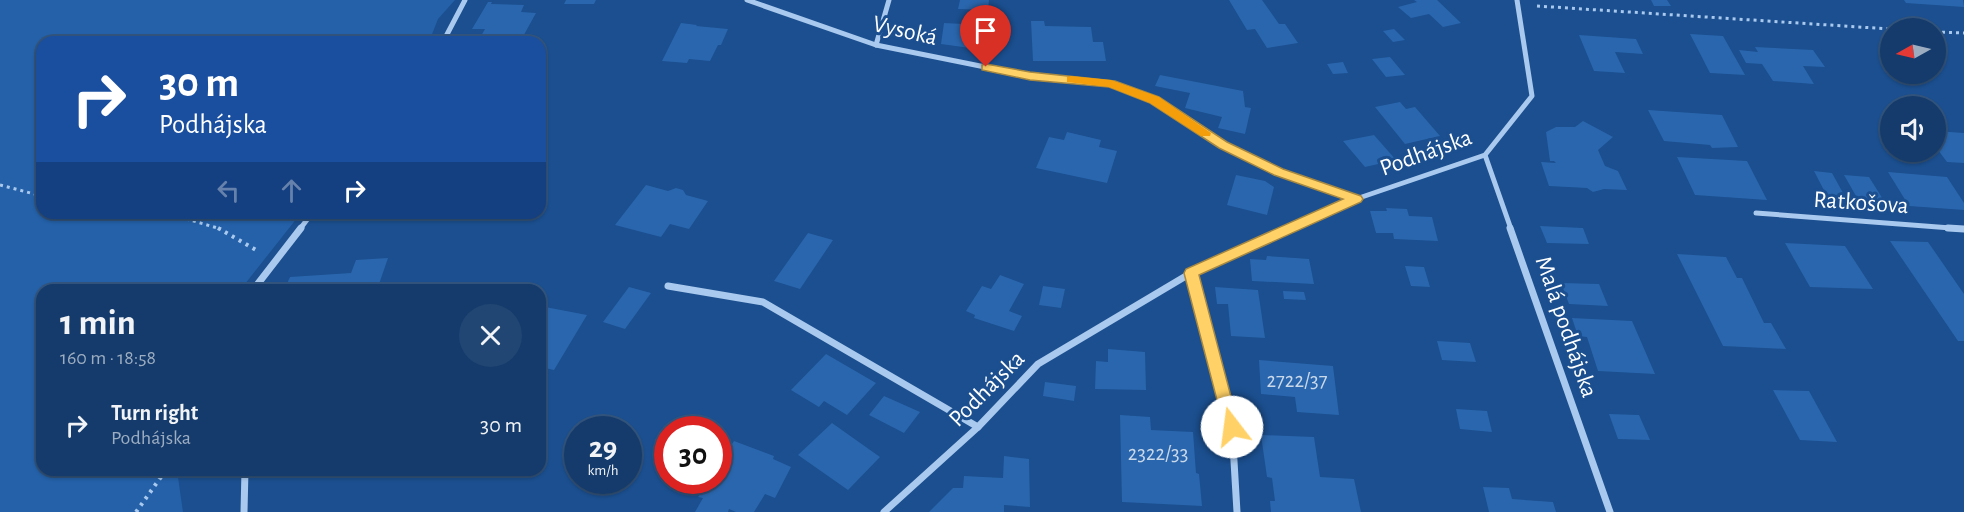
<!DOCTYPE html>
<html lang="en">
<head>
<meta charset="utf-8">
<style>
	:root { --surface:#143b6b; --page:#214673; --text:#f1f3f6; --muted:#9dadc1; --line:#33557e }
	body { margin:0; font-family:"Alegreya Sans",sans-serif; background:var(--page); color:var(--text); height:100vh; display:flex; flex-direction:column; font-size:22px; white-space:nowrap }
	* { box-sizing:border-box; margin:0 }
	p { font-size:20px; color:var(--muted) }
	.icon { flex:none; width:33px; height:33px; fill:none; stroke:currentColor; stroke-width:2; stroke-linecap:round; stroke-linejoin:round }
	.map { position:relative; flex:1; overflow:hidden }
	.panel { position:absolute; left:36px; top:284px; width:510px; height:192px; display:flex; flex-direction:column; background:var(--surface); border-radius:18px; box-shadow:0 2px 4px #0004,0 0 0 2px var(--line) }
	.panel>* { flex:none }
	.guide { position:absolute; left:36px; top:36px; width:510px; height:183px; border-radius:18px; box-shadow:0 2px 4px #0004,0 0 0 2px var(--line); background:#1a4fa0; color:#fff; overflow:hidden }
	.needle { width:39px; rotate:262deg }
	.tools { position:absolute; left:1880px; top:18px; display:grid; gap:12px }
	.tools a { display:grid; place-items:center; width:66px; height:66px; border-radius:50%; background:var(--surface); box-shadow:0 2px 4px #0004,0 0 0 2px var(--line); font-size:30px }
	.speed { position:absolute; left:564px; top:416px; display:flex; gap:12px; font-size:30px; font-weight:700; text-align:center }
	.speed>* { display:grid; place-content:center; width:78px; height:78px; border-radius:50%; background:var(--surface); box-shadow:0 2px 4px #0004,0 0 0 2px var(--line); line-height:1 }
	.speed small { font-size:15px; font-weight:400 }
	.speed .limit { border:9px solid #d22; background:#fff; color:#111 }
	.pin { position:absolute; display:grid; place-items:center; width:51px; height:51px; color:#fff; margin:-62px -26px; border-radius:50% 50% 50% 0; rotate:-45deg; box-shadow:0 0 6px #0007 }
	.pin .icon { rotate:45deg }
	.me { position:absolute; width:66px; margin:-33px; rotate:345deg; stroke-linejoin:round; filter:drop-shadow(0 0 4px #0008) }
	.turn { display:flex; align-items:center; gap:21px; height:126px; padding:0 24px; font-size:27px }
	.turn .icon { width:78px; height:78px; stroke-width:2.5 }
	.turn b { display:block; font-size:42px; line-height:51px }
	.lanes { display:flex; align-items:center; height:57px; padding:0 24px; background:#0003; justify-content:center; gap:30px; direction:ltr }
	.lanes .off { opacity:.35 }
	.round { display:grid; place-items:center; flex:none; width:63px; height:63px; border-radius:32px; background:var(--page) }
	.overview { display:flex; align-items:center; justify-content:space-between; height:102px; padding:0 24px }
	h1 { font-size:36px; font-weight:700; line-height:45px }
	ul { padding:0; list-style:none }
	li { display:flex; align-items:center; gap:18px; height:78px; padding:0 24px }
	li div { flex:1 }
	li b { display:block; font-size:22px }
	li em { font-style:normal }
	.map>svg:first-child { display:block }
	.green { fill:#2461a8 }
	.building { fill:#2a66ad }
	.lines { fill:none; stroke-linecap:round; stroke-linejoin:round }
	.path-far1 { stroke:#a9c9ee; stroke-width:3; stroke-dasharray:3 4; stroke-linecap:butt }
	.path { stroke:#a9c9ee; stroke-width:4; stroke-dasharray:3 5; stroke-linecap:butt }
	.minor-far1 { stroke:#a9c9ee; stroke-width:5 }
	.minor { stroke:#a9c9ee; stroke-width:7 }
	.route { fill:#ffd166; stroke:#a68842; stroke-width:1.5 }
	.slow { fill:#f59e0b }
	.labels { text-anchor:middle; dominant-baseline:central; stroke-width:6; stroke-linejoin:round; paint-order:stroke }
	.number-label { font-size:21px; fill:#cad9ea }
	.street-label { font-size:24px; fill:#fff; stroke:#1b4f8f }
</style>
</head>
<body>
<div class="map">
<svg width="1964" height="512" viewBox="0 0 1964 512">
	<rect width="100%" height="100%" fill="#1b4f8f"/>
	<path class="green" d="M0,0H455L438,19L429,42H42V213H301L241,289L42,290V470H177L183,512H0Z"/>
	<g class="building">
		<path d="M566,0H596L594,4H564Z"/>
		<path d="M960,0H989L988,10L958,9Z"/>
		<path d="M1229,0H1262L1279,24H1285L1298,43L1267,48L1255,29L1247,30Z"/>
		<path d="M1414,0H1437L1461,23L1443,27L1429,14L1411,18L1398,7L1417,2Z"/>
		<path d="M1651,0H1667L1671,6H1654Z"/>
		<path d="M1904,0H1963L1964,7L1906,3Z"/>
		<path d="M488,2H492L491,4L524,5L521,12L536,13L520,42H490L494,36H481L485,29H472Z"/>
		<path d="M1031,21H1044L1045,26L1091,27L1093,42H1103L1106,61H1033Z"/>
		<path d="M681,23L697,25L696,26L728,29L721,45H718L710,61L689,59L687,63L662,61Z"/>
		<path d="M944,23L984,25L982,46L971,45L970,48L941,44Z"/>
		<path d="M1394,29L1405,40L1393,42L1383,31Z"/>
		<path d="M1690,34L1723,36L1745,75L1710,73Z"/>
		<path d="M1579,35L1636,39L1643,54L1615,52L1625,73L1594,71Z"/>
		<path d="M1755,47L1813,50L1825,67L1803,66L1814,84L1773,81L1762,64L1746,63L1739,50L1758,52Z"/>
		<path d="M1390,57L1405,75L1386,77L1372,59Z"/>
		<path d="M1343,62L1348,73L1333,74L1327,64Z"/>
		<path d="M1160,75L1243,91L1245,107L1251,108L1245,134L1218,128L1222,117L1185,108L1190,93L1155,86Z"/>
		<path d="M1400,102L1406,109L1415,107L1440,136L1405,144L1375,107Z"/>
		<path d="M1648,110L1722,115L1738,147L1712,148L1710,145L1664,141Z"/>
		<path d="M1583,121L1613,137L1598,150L1605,166L1618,171L1627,190L1604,189L1593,192L1587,188L1549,186L1541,162L1556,163L1554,161H1550L1546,132L1556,127H1575Z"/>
		<path d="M1935,131L1964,133V163L1947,162L1935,146Z"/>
		<path d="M1067,132L1101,140L1099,147L1117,151L1107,183L1036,168L1049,137L1064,140Z"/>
		<path d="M1374,135L1396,160L1365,167L1343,141Z"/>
		<path d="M1677,157L1747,161L1767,200L1695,195Z"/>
		<path d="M1814,171L1832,173L1848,202L1829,200Z"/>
		<path d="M1888,172L1947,177L1964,203V210L1909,206Z"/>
		<path d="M1236,175L1265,181L1274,187L1267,215L1227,205Z"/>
		<path d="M1844,175L1869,177L1886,204L1860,203Z"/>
		<path d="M646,185L668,191L676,188L683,190L686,195L708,201L689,229L670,224L661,237L615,225Z"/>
		<path d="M1386,208L1407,209L1409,216L1432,217L1438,241L1394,239L1393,233H1376L1370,211H1387Z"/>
		<path d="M1540,226L1583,228L1589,244L1547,243Z"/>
		<path d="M808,233L833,240L800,289L774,281Z"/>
		<path d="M1890,241L1928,242L1964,294V341H1958Z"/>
		<path d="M1785,243L1845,246L1873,289L1810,287Z"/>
		<path d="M1677,254L1726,257L1737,278H1742L1764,323H1771L1786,349L1723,346Z"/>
		<path d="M1267,256L1309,259L1314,284L1252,281L1250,259L1266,260Z"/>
		<path d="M388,258L377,290H284L290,277L351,273L356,260Z"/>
		<path d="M1405,266L1424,267L1430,287L1411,286Z"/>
		<path d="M1000,275L1024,284L1009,311L1022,316L1014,331L974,318L975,315L966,311L982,286L991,289Z"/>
		<path d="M1561,283L1599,284L1608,306L1569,304Z"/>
		<path d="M1043,286L1065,289L1061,308L1039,305Z"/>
		<path d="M629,287L651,293L625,329L603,322Z"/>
		<path d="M1215,287L1258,290L1265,338L1231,336L1228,304H1217Z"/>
		<path d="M1283,291L1304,292L1306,300L1284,299Z"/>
		<path d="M540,306L587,315L554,370L540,367Z"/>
		<path d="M1572,318L1632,321L1655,374L1598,371L1587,337L1578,336Z"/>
		<path d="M1437,341L1470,343L1476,362L1442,360Z"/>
		<path d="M1108,349L1145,352L1146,390L1095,389L1096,361L1108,362Z"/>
		<path d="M826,354L876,383L847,415L824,401L819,407L791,390Z"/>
		<path d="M1259,360L1333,366L1339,415L1297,412L1295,397L1261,394Z"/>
		<path d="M1045,382L1076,386L1074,401L1043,396Z"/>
		<path d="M1773,390L1809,391L1837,442L1800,440Z"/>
		<path d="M884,396L920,412L904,433L869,415Z"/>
		<path d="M1456,409L1487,411L1492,432L1460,429Z"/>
		<path d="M1609,414L1639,415L1650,440L1618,439Z"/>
		<path d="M1120,415L1150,417L1151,430L1193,432L1196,473L1199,474L1202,506L1122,502Z"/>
		<path d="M832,423L880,457L848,490L798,455Z"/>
		<path d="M1261,435L1314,437L1320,477L1354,479L1361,512H1271L1270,501H1275L1272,478L1267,477Z"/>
		<path d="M734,441L774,456L773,459L791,467L775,498L765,494L754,512H736L729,509L728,512H695L703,498L698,497L709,480H718V465Z"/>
		<path d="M1004,456L1029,459L1030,507L1004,505V512H929L953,488H963L964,476L1003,478Z"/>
		<path d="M1483,487L1509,488L1512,499L1553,502L1556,512H1489Z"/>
	</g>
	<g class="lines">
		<g class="path-far1">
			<path d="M1537,6L1890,29"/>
			<path d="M1935,32L1964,33"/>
			<path d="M0,185L42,196"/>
			<path d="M166,213L221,229"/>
		</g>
		<g class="path">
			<path d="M218,228L256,250"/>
			<path d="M136,512L166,470"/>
		</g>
		<g class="minor-far1">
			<path d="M747,0L876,45L1030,76L1111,84L1155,100L1223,145L1279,172L1355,199"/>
			<path d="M443,42L465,0"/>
			<path d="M876,45L889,0"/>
			<path d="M1485,155L1511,229"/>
			<path d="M1756,213L1964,229"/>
			<path d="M300,229L312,213"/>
			<path d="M1289,229L1356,199L1485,155L1532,96L1517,0"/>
		</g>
		<g class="minor">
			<path d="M1510,228L1610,512"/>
			<path d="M1948,228L1964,229"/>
			<path d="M1191,273L1232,427L1237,512"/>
			<path d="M668,286L763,302L978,427"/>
			<path d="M253,290L301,228"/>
			<path d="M244,512L245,470"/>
			<path d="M884,512L978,427L1038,364L1191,273L1292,228"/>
		</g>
	</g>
	<path class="route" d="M986,64L1030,72L1115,81L1159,97L1227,142L1283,169L1361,196L1363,199L1361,202L1199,275L1239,427L1237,432L1232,434L1226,432L1224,427L1184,273L1186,269L1343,199L1274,175L1219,148L1150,103L1109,87L1030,80L982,70V65Z"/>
	<path class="slow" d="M1071,76L1111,80L1159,97L1211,133L1210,136H1201L1150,103L1109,87L1067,82V77Z"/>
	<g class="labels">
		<g class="number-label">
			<text x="1297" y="380">2722/37</text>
			<text x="1158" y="453">2322/33</text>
		</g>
		<g class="street-label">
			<text transform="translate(905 31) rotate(13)">Vysoká</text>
			<text transform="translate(1426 153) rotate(-20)">Podhájska</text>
			<text transform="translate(1861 203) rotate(4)">Ratkošova</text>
			<text transform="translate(1566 327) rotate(71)">Malá podhájska</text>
			<text transform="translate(987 389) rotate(-45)">Podhájska</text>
		</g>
	</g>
</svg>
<div class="tools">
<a><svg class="needle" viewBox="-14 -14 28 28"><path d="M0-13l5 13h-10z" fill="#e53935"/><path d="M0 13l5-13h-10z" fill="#9dadc1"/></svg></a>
<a><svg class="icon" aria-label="sound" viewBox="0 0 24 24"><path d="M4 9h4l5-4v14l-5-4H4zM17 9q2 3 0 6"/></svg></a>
</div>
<div class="speed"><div>29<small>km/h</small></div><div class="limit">30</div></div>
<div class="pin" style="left:986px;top:67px;background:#d93025"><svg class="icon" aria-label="arrive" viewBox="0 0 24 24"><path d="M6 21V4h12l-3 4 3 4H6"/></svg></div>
<svg class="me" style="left:1232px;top:427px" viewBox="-20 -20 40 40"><circle r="19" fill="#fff"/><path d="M0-13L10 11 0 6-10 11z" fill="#ffd166"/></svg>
<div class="guide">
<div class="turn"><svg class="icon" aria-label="right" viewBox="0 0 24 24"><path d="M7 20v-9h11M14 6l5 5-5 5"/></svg><div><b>30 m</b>Podhájska</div></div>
<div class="lanes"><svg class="icon off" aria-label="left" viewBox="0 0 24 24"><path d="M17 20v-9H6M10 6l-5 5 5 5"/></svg><svg class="icon off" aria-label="ahead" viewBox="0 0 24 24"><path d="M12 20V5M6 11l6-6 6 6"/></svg><svg class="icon" aria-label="right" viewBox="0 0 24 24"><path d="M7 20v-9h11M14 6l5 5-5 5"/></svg></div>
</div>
<section class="panel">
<div class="overview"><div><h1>1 min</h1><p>160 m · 18:58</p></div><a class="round"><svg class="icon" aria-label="close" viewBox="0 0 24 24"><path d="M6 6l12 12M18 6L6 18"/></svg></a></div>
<ul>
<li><svg class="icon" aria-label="right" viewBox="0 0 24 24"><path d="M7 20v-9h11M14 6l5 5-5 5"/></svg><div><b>Turn right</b><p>Podhájska</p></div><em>30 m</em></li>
</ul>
</section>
</div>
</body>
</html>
